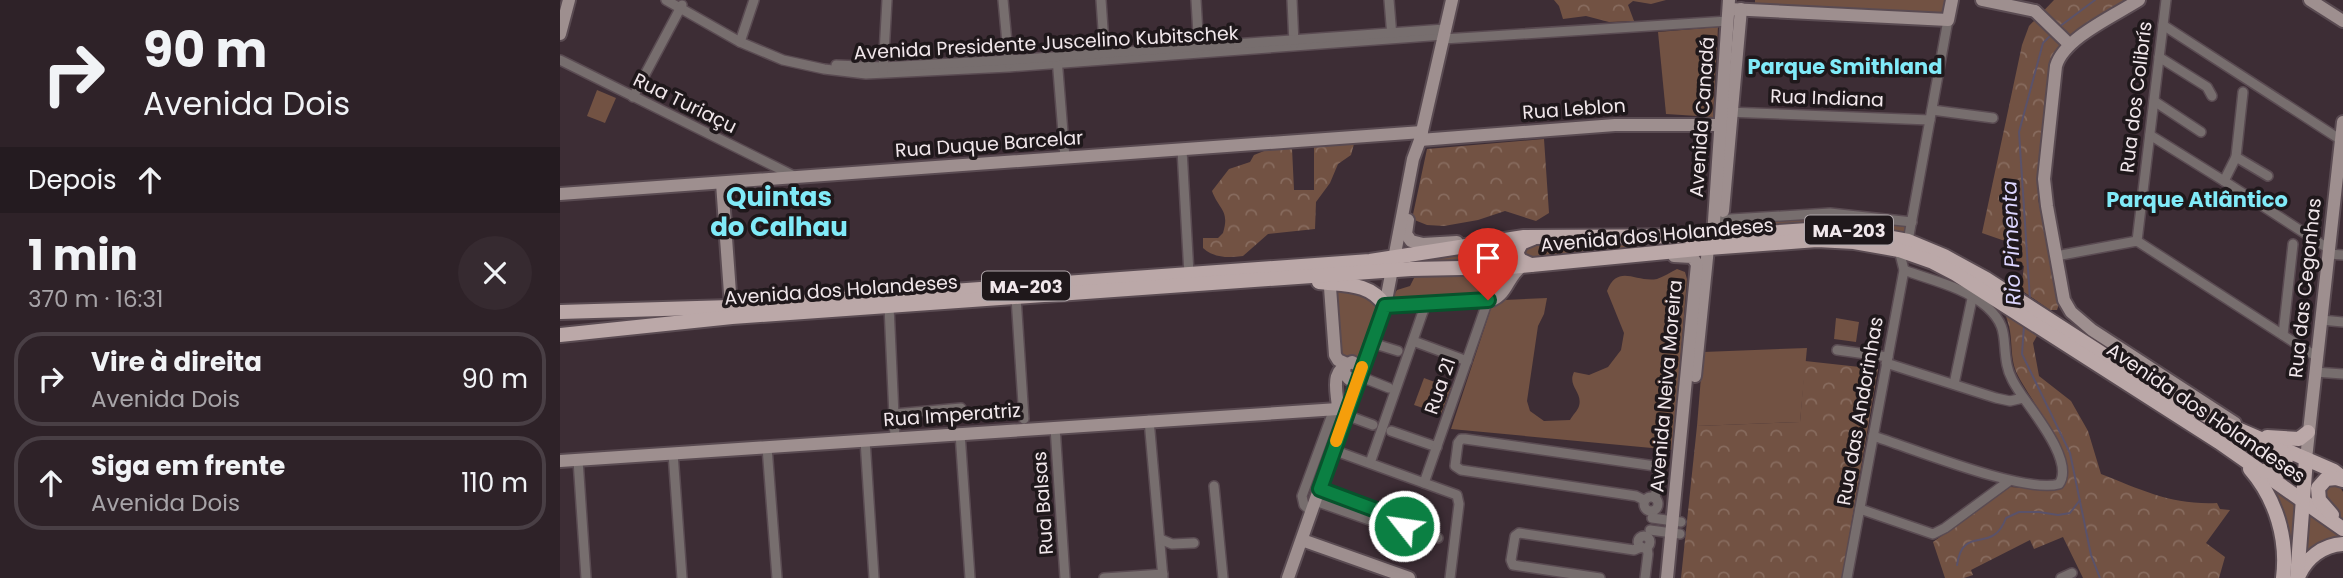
<!DOCTYPE html>
<html lang="pt">
<head>
<meta charset="utf-8">
<style>
	:root { --surface:#2e2228; --page:#362a30; --text:#f1f3f6; --muted:#a7a4a8; --line:#493f45 }
	body { margin:0; font-family:Poppins,sans-serif; background:var(--page); color:var(--text); height:100vh; display:flex; flex-direction:column; font-size:26px; white-space:nowrap }
	* { box-sizing:border-box; margin:0 }
	p { font-size:23px; color:var(--muted) }
	.icon { flex:none; width:38px; height:38px; fill:none; stroke:currentColor; stroke-width:2; stroke-linecap:round; stroke-linejoin:round }
	.map { position:relative; flex:1; overflow:hidden }
	.sheet { display:flex; flex-direction:column; background:var(--surface); width:560px }
	.sheet>* { flex:none }
	.banner { background:#2e2228; color:var(--text); overflow:hidden }
	.pin { position:absolute; display:grid; place-items:center; width:60px; height:60px; color:#fff; margin:-72px -30px; border-radius:50% 50% 50% 0; rotate:-45deg; box-shadow:0 0 7px #0007 }
	.pin .icon { rotate:45deg }
	.me { position:absolute; width:77px; margin:-38px; rotate:300deg; stroke-linejoin:round; filter:drop-shadow(0 0 5px #0008) }
	.turn { display:flex; align-items:center; gap:24px; height:147px; padding:0 28px; font-size:32px }
	.turn .icon { width:91px; height:91px; stroke-width:2.5 }
	.turn b { display:block; font-size:49px; line-height:60px }
	.then { display:flex; align-items:center; height:66px; padding:0 28px; background:#0003; gap:14px; font-size:26px }
	.round { display:grid; place-items:center; flex:none; width:74px; height:74px; border-radius:37px; background:var(--page) }
	.head { display:flex; align-items:center; justify-content:space-between; height:119px; padding:0 28px }
	h1 { font-size:42px; font-weight:700; line-height:52px }
	ul { padding:0; list-style:none }
	li { display:flex; align-items:center; gap:21px; height:94px; margin:0 14px 10px; padding:0 14px; border:4px solid var(--line); border-radius:28px }
	li div { flex:1 }
	li b { display:block; font-size:26px }
	li em { font-style:normal }
	main { display:flex; flex:1; min-height:0 }
	.map>svg:first-child { display:block }
	.green { fill:#725243 }
	.forest { fill:url(#forest-crowns) }
	.lines { fill:none; stroke-linecap:round; stroke-linejoin:round }
	.stream { stroke:#5a526a; stroke-width:2 }
	.street-casing { stroke:#5a4b52; stroke-width:12 }
	.secondary-casing { stroke:#5a4b52; stroke-width:16 }
	.primary-casing { stroke:#5a4b52; stroke-width:18 }
	.street { stroke:#776e6e; stroke-width:9 }
	.secondary { stroke:#9e8f8f; stroke-width:12 }
	.primary { stroke:#bba8a8; stroke-width:14 }
	.route-casing { stroke:#07532c; stroke-width:18 }
	.route { stroke:#0b8043; stroke-width:12 }
	.slow { stroke:#f59e0b; stroke-width:12 }
	.labels { text-anchor:middle; dominant-baseline:central; stroke-width:7; stroke-linejoin:round; paint-order:stroke }
	.shield { fill:#1f181b; stroke:#b2a9ad; stroke-width:2 }
	.shield-label { font-size:18px; font-weight:bold; fill:#f1e7eb }
	.street-label { font-size:19px; fill:#f1e7eb; stroke:#1f181b }
	.neighbourhood-label { font-size:21px; font-weight:bold; fill:#80eaf8; stroke:#1f181b }
	.water-label { font-size:21px; font-style:italic; fill:#dcd6ff; stroke:#1f181b }
	.district-label { font-size:26px; font-weight:bold; fill:#80eaf8; stroke:#1f181b }
</style>
</head>
<body>
<main>
<section class="sheet">
<div class="banner">
<div class="turn"><svg class="icon" aria-label="right" viewBox="0 0 24 24"><path d="M7 20v-9h11M14 6l5 5-5 5"/></svg><div><b>90 m</b>Avenida Dois</div></div>
<div class="then">Depois<svg class="icon" aria-label="ahead" viewBox="0 0 24 24"><path d="M12 20V5M6 11l6-6 6 6"/></svg></div>
</div>
<div class="head"><div><h1>1 min</h1><p>370 m · 16:31</p></div><a class="round"><svg class="icon" aria-label="close" viewBox="0 0 24 24"><path d="M6 6l12 12M18 6L6 18"/></svg></a></div>
<ul>
<li><svg class="icon" aria-label="right" viewBox="0 0 24 24"><path d="M7 20v-9h11M14 6l5 5-5 5"/></svg><div><b>Vire à direita</b><p>Avenida Dois</p></div><em>90 m</em></li>
<li><svg class="icon" aria-label="ahead" viewBox="0 0 24 24"><path d="M12 20V5M6 11l6-6 6 6"/></svg><div><b>Siga em frente</b><p>Avenida Dois</p></div><em>110 m</em></li>
</ul>
</section>
<div class="map">
<svg width="1783" height="578" viewBox="0 0 1783 578">
	<defs>
		<pattern id="forest-crowns" width="20" height="18" patternUnits="userSpaceOnUse" patternTransform="scale(1.75)"><rect width="20" height="18" fill="#725243"/><path d="M2 6a3 3 0 1 1 6 0M12 15a3 3 0 1 1 6 0" fill="none" stroke="#876b5e"/></pattern>
	</defs>
	<rect width="100%" height="100%" fill="#3d2d35"/>
	<g class="green">
		<path d="M1195,0H1387L1385,15L1195,4Z"/>
		<path d="M1158,27L1153,117L1106,114L1098,32Z"/>
		<path d="M37,90L56,98L45,123L27,116Z"/>
		<path d="M1259,218H1286L1348,225L1342,235C1289,216 1225,226 1169,228L1166,223Z"/>
		<path d="M969,244L1078,245V249L966,257L963,255L964,246Z"/>
		<path d="M946,245L948,256L954,263L856,264L851,261Z"/>
		<path d="M1117,269L1125,272L1127,279L1113,450L891,429L932,305L944,300L987,298L984,314L978,326L967,401L970,411L984,421L1010,420C1012,416 1018,410 1019,406C1023,392 1007,386 1014,372L1029,375L1048,367L1061,350L1064,333L1047,291C1058,263 1076,283 1097,279C1103,277 1111,272 1117,269Z"/>
		<path d="M931,272L945,274V283L934,295L832,300V298L837,290L850,286L856,274L917,276Z"/>
		<path d="M775,290H785L814,298L819,309L799,361L779,359Z"/>
		<path d="M1276,318L1299,322L1296,342L1274,339Z"/>
		<path d="M1247,348L1240,422L1137,426L1143,352Z"/>
		<path d="M864,378L891,388L881,414L854,405Z"/>
		<path d="M1609,404L1712,450L1719,458L1720,467H1707Z"/>
		<path d="M1701,477L1736,501L1730,578H1728Z"/>
		<path d="M1765,483L1779,485L1783,492V519L1769,506L1761,492Z"/>
		<path d="M1748,510L1783,534V539L1745,558Z"/>
	</g>
	<g class="forest">
		<path d="M994,0H1106L1091,4L1073,1L1068,5L1074,21L1049,22L1026,16L1003,19L999,6Z"/>
		<path d="M1494,0H1568L1501,47L1483,138L1478,199L1500,301L1497,310H1490L1461,290L1464,266L1442,254L1445,241L1422,233L1462,45L1469,26Z"/>
		<path d="M984,139L989,213L976,221L945,211L918,220L884,226L867,225L852,219L867,149Z"/>
		<path d="M794,144L791,155L778,164L770,183L756,202L755,229L708,234L683,256C668,258 654,258 643,248V238H658L663,233C670,210 659,210 652,191L669,169L690,162L694,155L704,151L732,148L734,190H754V147Z"/>
		<path d="M1444,310L1478,334L1473,343L1479,376L1511,401L1528,431L1541,474C1582,490 1611,505 1657,503L1660,509L1670,510L1646,543L1665,557L1659,578H1523L1503,537L1474,549L1470,540L1411,570L1413,575L1404,578H1385L1373,542L1450,487L1497,490C1529,469 1464,394 1455,369C1451,357 1452,344 1450,331C1449,324 1446,317 1444,310Z"/>
		<path d="M1245,361L1318,369L1282,578H1121L1137,426L1240,422Z"/>
	</g>
	<g class="lines">
		<g class="stream">
			<path d="M1499,27L1535,0"/>
			<path d="M1470,300L1459,132L1483,43L1490,36"/>
			<path d="M1464,326L1462,354L1510,453L1531,555L1540,578"/>
			<path d="M1397,565C1403,523 1432,556 1446,518L1459,512H1479L1498,515L1510,513L1520,500"/>
		</g>
		<g class="street-casing">
			<g id="street">
				<path d="M106,0L180,42L223,60L264,69L306,74L449,67L884,35"/>
				<path d="M443,0L449,64"/>
				<path d="M541,0L545,58"/>
				<path d="M636,0L639,51"/>
				<path d="M732,0L734,44"/>
				<path d="M829,0L832,37"/>
				<path d="M1603,25L1781,140"/>
				<path d="M883,39L1168,21"/>
				<path d="M180,42L194,0"/>
				<path d="M1599,57L1647,87L1652,96"/>
				<path d="M497,58L505,158"/>
				<path d="M0,60L234,176"/>
				<path d="M276,65L323,67L448,60L885,29"/>
				<path d="M323,72L327,0"/>
				<path d="M1683,92L1676,157L1708,176"/>
				<path d="M73,97L122,5"/>
				<path d="M1594,101L1641,132"/>
				<path d="M1372,110L1433,118"/>
				<path d="M1167,112L1370,120"/>
				<path d="M1590,135L1664,181L1769,249"/>
				<path d="M622,150L629,274"/>
				<path d="M1664,181L1676,157"/>
				<path d="M1154,220L1270,213L1352,222"/>
				<path d="M1348,241L1388,20"/>
				<path d="M1577,241L1606,0"/>
				<path d="M1768,254L1783,255"/>
				<path d="M1496,256L1577,241L1757,357"/>
				<path d="M456,297L464,419"/>
				<path d="M329,306L335,438"/>
				<path d="M1761,320L1783,322"/>
				<path d="M1723,335L1733,244"/>
				<path d="M853,341L907,361"/>
				<path d="M812,343L838,351"/>
				<path d="M1277,350L1328,357"/>
				<path d="M1326,363L1436,398L1450,401L1463,398"/>
				<path d="M1755,372L1783,374"/>
				<path d="M799,376L829,388"/>
				<path d="M1394,384L1413,294"/>
				<path d="M334,414L401,408"/>
				<path d="M786,415L813,425"/>
				<path d="M589,420L603,578"/>
				<path d="M495,427L505,578"/>
				<path d="M831,431L877,447"/>
				<path d="M400,433L410,578"/>
				<path d="M1313,436C1352,448 1464,494 1499,484C1515,462 1473,412 1461,394C1455,385 1449,376 1447,365C1442,339 1449,327 1427,307C1405,287 1370,280 1344,270"/>
				<path d="M305,440L314,578"/>
				<path d="M207,447L217,578"/>
				<path d="M773,450L897,495L899,504L890,578"/>
				<path d="M113,453L122,578"/>
				<path d="M18,460L26,578"/>
				<path d="M810,463L866,303"/>
				<path d="M864,483L928,300"/>
				<path d="M654,486L663,578"/>
				<circle cx="1091" cy="504" r="7"/>
				<path d="M1084,500L1076,496L901,470L895,466L898,443L901,439H905L1095,466L1099,472L1095,498"/>
				<path d="M755,501L838,530L844,525L840,518L760,489"/>
				<path d="M1300,509L1373,534L1385,528L1449,481"/>
				<path d="M752,512L744,505L742,496L774,409"/>
				<path d="M1092,518L1121,522"/>
				<path d="M844,525L878,538"/>
				<path d="M1090,530L1120,534"/>
				<circle cx="1084" cy="542" r="6"/>
				<path d="M600,539L612,544L634,543"/>
				<path d="M544,578L603,574"/>
				<path d="M1040,578L953,565L951,560L955,536L959,533L1074,550L1081,547"/>
				<path d="M1085,578L1088,554L1087,548"/>
				<path d="M1287,578L1344,270L1339,250"/>
				<path d="M1501,578L1512,573"/>
			</g>
		</g>
		<g class="secondary-casing">
			<g id="secondary">
				<path d="M1422,0L1475,11"/>
				<path d="M1579,0C1554,16 1504,38 1496,66L1484,179L1487,206L1504,300L1511,312L1532,330L1675,423"/>
				<path d="M1750,0L1783,21"/>
				<path d="M1169,9L1388,20L1392,0"/>
				<path d="M1475,11L1509,44"/>
				<path d="M0,34L9,0"/>
				<path d="M860,140L1055,125H1170"/>
				<path d="M162,183L171,307"/>
				<path d="M0,194L862,132"/>
				<path d="M1163,211L1181,9"/>
				<path d="M848,220L846,234L851,241L863,244L897,242"/>
				<path d="M1153,236L1169,0"/>
				<path d="M769,274L775,355L778,360L787,364"/>
				<path d="M825,306L932,300C948,293 948,276 962,266"/>
				<path d="M800,374L825,306L853,159L860,140L892,0"/>
				<path d="M1135,376L1148,248"/>
				<path d="M778,409C777,389 769,371 792,362L799,366L801,372L797,378L789,379L784,373L785,365"/>
				<path d="M1746,459L1783,122"/>
				<path d="M0,461L778,409L787,412"/>
				<path d="M742,540L849,578"/>
				<path d="M728,578L799,376"/>
				<path d="M1107,578L1137,264L1132,257L1114,256"/>
			</g>
		</g>
		<g class="primary-casing">
			<g id="primary">
				<path d="M971,265L960,260L956,253L961,243L973,238"/>
				<path d="M759,282C783,285 811,282 825,306"/>
				<path d="M0,312L171,307L810,261L964,237L1161,236L1248,230H1289L1348,241L1384,256L1426,279L1620,404L1774,471L1783,478"/>
				<path d="M0,335L172,317L851,269L951,267L1148,248L1257,240L1294,242L1339,250L1373,262L1396,274L1659,442L1783,529"/>
				<path d="M1707,437L1739,439L1748,432"/>
				<path d="M1690,469C1716,499 1728,539 1723,578"/>
				<path d="M1703,471L1717,473L1725,468L1726,457L1723,452L1716,449"/>
				<path d="M1772,515L1759,500L1758,488L1766,479L1776,478L1783,480"/>
				<path d="M1738,577C1746,558 1763,545 1783,544"/>
				<path d="M1737,578L1746,459"/>
			</g>
		</g>
		<use href="#street" class="street"/>
		<use href="#secondary" class="secondary"/>
		<use href="#primary" class="primary"/>
	</g>
	<g class="lines">
		<g class="route-casing">
			<path id="route" d="M844,526L840,519L760,489L825,306L928,300"/>
		</g>
		<use href="#route" class="route"/>
		<path class="slow" d="M776,441L802,367"/>
	</g>
	<g class="labels">
		<g class="shield">
			<rect x="1245" y="215.5" width="88" height="29" rx="5"/>
			<rect x="422" y="271.5" width="88" height="29" rx="5"/>
		</g>
		<g class="shield-label">
			<text x="1289" y="230">MA-203</text>
			<text x="466" y="286">MA-203</text>
		</g>
		<g class="street-label">
			<text transform="translate(486 43) rotate(-3)">Avenida Presidente Juscelino Kubitschek</text>
			<text transform="translate(1576 97) rotate(-83)">Rua dos Colibrís</text>
			<text transform="translate(1267 98) rotate(2)">Rua Indiana</text>
			<text transform="translate(125 103) rotate(26)">Rua Turiaçu</text>
			<text transform="translate(1014 109) rotate(-4)">Rua Leblon</text>
			<text transform="translate(1142 117) rotate(-86)">Avenida Canadá</text>
			<text transform="translate(429 144) rotate(-4)">Rua Duque Barcelar</text>
			<text transform="translate(1097 235) rotate(-5)">Avenida dos Holandeses</text>
			<text transform="translate(1745 288) rotate(-84)">Rua das Cegonhas</text>
			<text transform="translate(281 290) rotate(-4)">Avenida dos Holandeses</text>
			<text transform="translate(880 386) rotate(-71)">Rua 21</text>
			<text transform="translate(1106 386) rotate(-85)">Avenida Neiva Moreira</text>
			<text transform="translate(1300 411) rotate(-80)">Rua das Andorinhas</text>
			<text transform="translate(1646 413) rotate(34)">Avenida dos Holandeses</text>
			<text transform="translate(392 415) rotate(-4)">Rua Imperatriz</text>
			<text transform="translate(483 503) rotate(-94)">Rua Balsas</text>
		</g>
		<g class="neighbourhood-label">
			<text x="1285" y="66">Parque Smithland</text>
			<text x="1637" y="199">Parque Atlântico</text>
		</g>
		<g class="water-label">
			<text transform="translate(1451 243) rotate(-92)">Rio Pimenta</text>
		</g>
		<g class="district-label">
			<text x="219" y="197">Quintas<tspan x="219" dy="30">do Calhau</tspan></text>
		</g>
	</g>
</svg>
<div class="pin" style="left:928px;top:300px;background:#d93025"><svg class="icon" aria-label="arrive" viewBox="0 0 24 24"><path d="M6 21V4h12l-3 4 3 4H6"/></svg></div>
<svg class="me" style="left:844px;top:526px" viewBox="-20 -20 40 40"><circle r="17" fill="#0b8043" stroke="#fff" stroke-width="3"/><path d="M0-11L8 9 0 5-8 9z" fill="#fff"/></svg>
</div>
</main>
</body>
</html>
